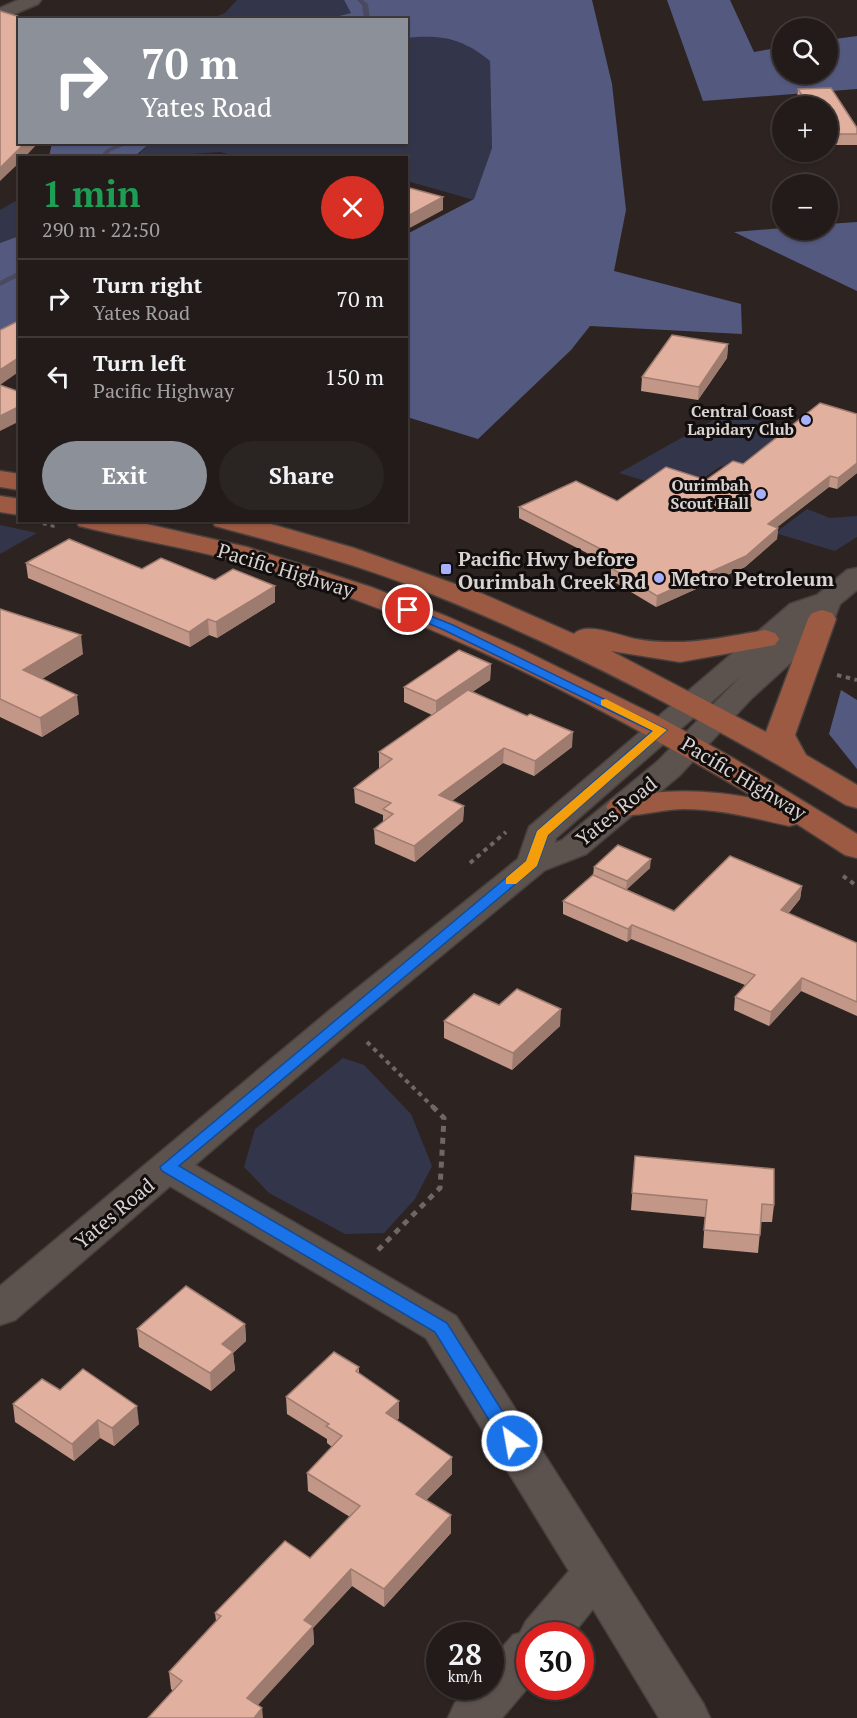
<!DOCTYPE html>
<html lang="en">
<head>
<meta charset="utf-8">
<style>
	:root { --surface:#221b19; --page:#2a2422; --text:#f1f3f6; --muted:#a2a1a2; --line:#3f3938; --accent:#8c9099 }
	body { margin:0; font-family:"PT Serif",serif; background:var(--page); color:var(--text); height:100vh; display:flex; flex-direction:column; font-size:22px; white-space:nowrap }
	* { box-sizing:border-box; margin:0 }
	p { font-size:20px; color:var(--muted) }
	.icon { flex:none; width:33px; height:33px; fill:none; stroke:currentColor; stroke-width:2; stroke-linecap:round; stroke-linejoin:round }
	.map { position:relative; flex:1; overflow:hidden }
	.details { position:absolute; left:18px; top:156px; width:390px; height:366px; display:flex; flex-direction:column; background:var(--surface); border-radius:0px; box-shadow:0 2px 4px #0004,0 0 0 2px var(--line) }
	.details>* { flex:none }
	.banner { position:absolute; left:18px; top:18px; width:390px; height:126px; border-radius:0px; box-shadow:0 2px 4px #0004,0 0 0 2px var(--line); background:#8c9099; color:#fff; overflow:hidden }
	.fabs { position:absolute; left:772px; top:18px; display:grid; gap:12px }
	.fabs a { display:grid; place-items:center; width:66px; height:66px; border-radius:50%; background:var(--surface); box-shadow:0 2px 4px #0004,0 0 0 2px var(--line); font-size:30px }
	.speed { position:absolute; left:426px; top:1622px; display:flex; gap:12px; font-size:30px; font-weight:700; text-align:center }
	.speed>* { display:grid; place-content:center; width:78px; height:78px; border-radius:50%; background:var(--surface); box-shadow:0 2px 4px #0004,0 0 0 2px var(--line); line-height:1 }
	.speed small { font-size:15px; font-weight:400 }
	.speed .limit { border:9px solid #d22; background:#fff; color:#111 }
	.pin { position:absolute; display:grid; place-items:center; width:51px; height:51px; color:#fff; margin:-26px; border:3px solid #fff; border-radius:50%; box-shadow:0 2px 6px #0007 }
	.me { position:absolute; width:66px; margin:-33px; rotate:328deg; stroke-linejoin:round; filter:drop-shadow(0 0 4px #0008) }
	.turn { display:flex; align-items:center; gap:21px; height:126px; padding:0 24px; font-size:27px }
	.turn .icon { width:78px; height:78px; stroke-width:2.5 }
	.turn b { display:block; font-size:42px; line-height:51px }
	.round { display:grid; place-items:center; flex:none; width:63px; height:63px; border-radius:32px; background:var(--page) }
	.summary { display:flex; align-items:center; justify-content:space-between; height:102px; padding:0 24px }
	h1 { font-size:36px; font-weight:700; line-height:45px; color:#1e9e55 }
	.primary-button { display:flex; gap:12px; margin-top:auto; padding:12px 24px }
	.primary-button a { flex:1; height:69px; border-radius:36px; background:var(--accent); color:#fff; font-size:24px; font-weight:700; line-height:69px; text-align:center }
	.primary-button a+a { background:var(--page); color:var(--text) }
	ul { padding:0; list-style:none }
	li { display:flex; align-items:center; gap:18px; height:78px; padding:0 24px; border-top:2px solid var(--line) }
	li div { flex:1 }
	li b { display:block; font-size:22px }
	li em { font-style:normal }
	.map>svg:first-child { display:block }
	.green { fill:#33354b }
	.forest { fill:#545980 }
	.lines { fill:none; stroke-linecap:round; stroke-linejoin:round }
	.stream { fill:#4b495f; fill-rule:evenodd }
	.minor-casing { stroke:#48403e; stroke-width:3 }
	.primary-casing { stroke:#48403e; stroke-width:3 }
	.path-far2 { stroke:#6f6764; stroke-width:3; stroke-dasharray:4 4; stroke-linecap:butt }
	.path-far1 { stroke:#6f6764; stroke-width:4; stroke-dasharray:4.5 4.5; stroke-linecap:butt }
	.path { stroke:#6f6764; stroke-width:5; stroke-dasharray:6 6; stroke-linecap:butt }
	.minor { fill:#5c534f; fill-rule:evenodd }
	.primary { fill:#9c5a42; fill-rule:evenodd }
	.wall { fill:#c29788 }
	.shaded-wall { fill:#9e7b6f }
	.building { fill:#e2b09e; stroke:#9e7b6f; stroke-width:1.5 }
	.route { fill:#1a73e8; stroke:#114b97; stroke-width:1.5 }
	.slow { fill:#f59e0b }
	.poi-dot { fill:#a8b0fc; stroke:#120e0d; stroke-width:2 }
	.labels { text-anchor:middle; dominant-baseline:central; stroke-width:6; stroke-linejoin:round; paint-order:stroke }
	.far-poi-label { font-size:16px; font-weight:bold; fill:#d8d2d0; stroke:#120e0d; text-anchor:end }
	.poi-label { font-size:20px; font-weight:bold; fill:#d8d2d0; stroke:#120e0d; text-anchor:start }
	.street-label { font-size:20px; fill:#d8d2d0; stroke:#120e0d }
</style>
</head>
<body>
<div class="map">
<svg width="857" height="1718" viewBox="0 0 857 1718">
	<rect width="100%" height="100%" fill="#2d2421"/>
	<g class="green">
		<path d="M237,0H344L352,13L327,19L207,20L225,13Z"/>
		<path d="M433,35L472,46L490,60L492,148L474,200L407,181L406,158H243L220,152L135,158L150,143L406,142L407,38Z"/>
		<path d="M19,199V236L0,243V210Z"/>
		<path d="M729,411L857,451L792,490L721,466L693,485L649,482L619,473Z"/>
		<path d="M807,509L830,518L857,516V537L835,551L775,533Z"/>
		<path d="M0,525L37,533L0,554Z"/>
		<path d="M343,1058L364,1065L411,1114L432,1166L415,1199L384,1233L345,1234L269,1193L244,1167L255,1129Z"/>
	</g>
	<g class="forest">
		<path d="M344,0H592L612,84L626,210L614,271L741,304L742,334L590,326L571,350L478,439L407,417V234L474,199L492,148L490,61C464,39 440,34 407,38L406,20L327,19L351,13Z"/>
		<path d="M667,0H730L754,52L783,47V74H828V40L857,36V89L703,101Z"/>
		<path d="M52,143V142L150,143L134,157H49Z"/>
		<path d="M857,222V291L734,232L783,228L828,230V224Z"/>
		<path d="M19,236V325L0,335V243Z"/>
		<path d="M841,690L857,700V769L829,734Z"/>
	</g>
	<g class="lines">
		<g class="stream">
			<path d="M357,0H363L368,4L370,20H364L362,5Z"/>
			<path d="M123,142H133L111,151L105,158H98L107,149Z"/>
			<path d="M20,271V276L0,286V281Z"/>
		</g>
		<g class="minor-casing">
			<g id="minor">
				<path d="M18,0H41L38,4L0,20V8Z"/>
				<path d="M857,568V590L840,604L832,625L751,699L680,775L586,854L545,870L356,1026L195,1165L456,1316L703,1703L710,1718H659L593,1609L572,1635H530V1685L502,1718H448L455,1703L469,1686H490V1661L513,1635L520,1633L526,1621L569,1571L426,1338L170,1186L15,1320L0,1325V1286L330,1010L518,859L529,827L790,604L817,595L847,570ZM741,676L658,761L562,840L555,843L556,838Z"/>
			</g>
		</g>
		<g class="primary-casing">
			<g id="primary">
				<path d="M0,471L20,474V490L0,487Z"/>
				<path d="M0,496L20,499V515L0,512Z"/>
				<path d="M75,520H129L247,547L371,587L446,616L519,648L663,719L733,758L857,834V858L845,855L797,824L789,826C755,818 719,809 684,809C660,809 633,819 611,814L606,807L611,800C661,788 707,789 757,799C599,704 430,617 251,565C194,549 136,540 79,526Z"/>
				<path d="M211,520H257L354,548L483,594L574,634C586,621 620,636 636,639C681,647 720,638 765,630L775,633L779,639L775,645L680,662L611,651L766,732L808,619L812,613L822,610L832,613L836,619L795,735L806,755L857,785V808L846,805C705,720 560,643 406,584C344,561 279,543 215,526Z"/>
			</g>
		</g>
		<path class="path-far2" d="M35,522L57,527"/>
		<g class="path-far1">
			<path d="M837,675L857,680"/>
			<path d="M470,863L506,832"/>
			<path d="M843,876L857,886"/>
			<path d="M367,1042L434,1108"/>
		</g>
		<path class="path" d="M378,1250L440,1188L444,1118L432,1106"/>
		<use href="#minor" class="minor"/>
		<use href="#primary" class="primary"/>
	</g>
	<g class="wall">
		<path d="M831,88L857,128V145H828V106H801L797,100L798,89Z"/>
		<path d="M728,344L727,358L698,400L641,391L642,377Z"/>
		<path d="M857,414V473L837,489L829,487L777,527L778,528L777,539L745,567L656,607L611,580V568L614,567L519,518V507L617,501L706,480Z"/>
		<path d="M26,563L275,586V602L217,638L209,635L190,647L28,578Z"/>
		<path d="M0,609L83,654L42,679L79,714L42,737L0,717Z"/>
		<path d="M491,664L490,680L472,692L572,747L534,776L503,763L452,801L464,806L463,821L415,862L375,844L374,829L383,822V815L355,803L354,788L380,768H379V752L432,715L404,702V687Z"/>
		<path d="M594,867L650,868L626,890L593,875Z"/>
		<path d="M802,886L800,899L788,914L857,943V1016L801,991L769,1026L734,1010L735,997L745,985L631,939L627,942L563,914V901L674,911Z"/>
		<path d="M499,1005L560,1026L512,1070L444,1038V1021Z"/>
		<path d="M635,1156L774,1205L772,1222H761L758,1253L703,1248L705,1217L631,1210Z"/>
		<path d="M245,1324L246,1341L233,1353L235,1370L211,1391L139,1347L137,1329Z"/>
		<path d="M359,1367V1373L399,1401V1418L397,1420L452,1474L426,1500L451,1533L384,1607L352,1586L313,1628L314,1644L173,1691L171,1689L169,1672L216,1621L215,1613L310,1558L350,1517L308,1491L307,1473L332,1447L327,1443V1439L287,1414L286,1397Z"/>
		<path d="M60,1390L139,1424L114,1446L100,1438L74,1461L15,1422L13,1404Z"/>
	</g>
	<g class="shaded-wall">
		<path d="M26,142H39L24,158H20V162L0,181V168Z"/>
		<path d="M443,197V210L406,230V217Z"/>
		<path d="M728,344L727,358L698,400L699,387Z"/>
		<path d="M20,357V371L0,385V370Z"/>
		<path d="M20,406V421L0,431V416Z"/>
		<path d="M857,463V473L837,489L838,478Z"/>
		<path d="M830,476L829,487L766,536L768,524Z"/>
		<path d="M778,528L777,539L745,567L656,607L657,596Z"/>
		<path d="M275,586V602L217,638L216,622Z"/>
		<path d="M208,619L209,635L190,647L189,632Z"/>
		<path d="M81,635L83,654L25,689L23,670Z"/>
		<path d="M491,664L490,680L436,717V701Z"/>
		<path d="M77,695L79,714L42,737L40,718Z"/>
		<path d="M573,732L572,747L534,776L535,761Z"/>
		<path d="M504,748L503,763L438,811L439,795Z"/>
		<path d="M464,806L463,821L415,862L414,846Z"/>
		<path d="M651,859L650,868L626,890L627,881Z"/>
		<path d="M802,886L800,899L779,924L781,910Z"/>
		<path d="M632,925L631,939L627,942L628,929Z"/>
		<path d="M802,978L801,991L769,1026L771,1012Z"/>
		<path d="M561,1009L560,1026L512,1070L513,1053Z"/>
		<path d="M245,1324L246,1341L233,1353L235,1370L211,1391L210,1373L222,1344Z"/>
		<path d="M399,1401V1418L386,1430V1413Z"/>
		<path d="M137,1406L139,1424L114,1446L112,1428Z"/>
		<path d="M98,1420L100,1438L74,1461L72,1444Z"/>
		<path d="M452,1457V1474L416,1511V1494Z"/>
		<path d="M451,1515V1533L384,1607V1589Z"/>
		<path d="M351,1569L352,1586L313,1628L314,1644L248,1716L247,1698L304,1620Z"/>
		<path d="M262,1708L263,1718H254Z"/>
	</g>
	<g class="building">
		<path d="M0,11L30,20H20V142H26L0,168Z"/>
		<path d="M831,88L857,128V134H828V106H809L798,89Z"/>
		<path d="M406,187L443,197L406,217Z"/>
		<path d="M20,320V357L0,370V330Z"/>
		<path d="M672,335L728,344L699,387L642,377Z"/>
		<path d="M0,385L20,392V406L0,416Z"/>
		<path d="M820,403L857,414V463L838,478L830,476L768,524L778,528L746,556L657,596L611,568L626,562L519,507L576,481L617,501L666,467L706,480L733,461L743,464Z"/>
		<path d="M69,539L142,569L161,558L215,580L233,569L275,586L216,622L208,619L189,632L26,563Z"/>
		<path d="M0,609L81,635L23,670L77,695L40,718L0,699Z"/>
		<path d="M459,650L491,664L436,701L404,687Z"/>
		<path d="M468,690L527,716L530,714L573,732L535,761L504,748L439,795L464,806L414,846L374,829L393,814L383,809L391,803L354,788L392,759L379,752Z"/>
		<path d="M618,845L651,859L627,881L594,867Z"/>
		<path d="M730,856L802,886L781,910L857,943V1002L802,978L771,1012L735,997L755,975L632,925L628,929L563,901L593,875L674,911Z"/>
		<path d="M517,989L561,1009L513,1053L444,1021L474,994L499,1005Z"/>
		<path d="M635,1156L774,1169V1205L762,1204L760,1235L704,1230L707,1200L632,1193Z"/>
		<path d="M186,1286L245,1324L222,1344L233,1352L210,1373L137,1329Z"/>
		<path d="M334,1352L359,1367L356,1371L399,1401L386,1413L452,1457L416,1494L451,1515L384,1589L351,1569L304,1620L313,1626L247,1698L262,1708L254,1718H148L182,1681L169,1672L221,1616L215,1613L285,1541L310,1558L360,1506L307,1473L342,1436L326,1426L329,1424L286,1397Z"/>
		<path d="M83,1369L137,1406L112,1428L98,1420L72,1444L13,1404L42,1379L60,1390Z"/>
	</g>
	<path class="route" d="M408,607L453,625L667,730L548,835L537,866L179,1166L447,1323L521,1441L518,1446L512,1448L505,1446L435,1332L162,1171L160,1167L526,861L537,831L652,731L444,630L404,613L402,610Z"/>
	<path class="slow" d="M606,699L667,730L548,835L537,866L516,884H506V878L526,861L537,831L653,731L601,705V700Z"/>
	<g class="poi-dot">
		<circle cx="806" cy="420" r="6"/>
		<circle cx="761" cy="494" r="6"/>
		<rect x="440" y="563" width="12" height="12" rx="3"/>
		<circle cx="659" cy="578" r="6"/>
	</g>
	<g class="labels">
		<g class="far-poi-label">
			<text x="794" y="411">Central Coast<tspan x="794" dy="18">Lapidary Club</tspan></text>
			<text x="749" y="485">Ourimbah<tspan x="749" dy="18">Scout Hall</tspan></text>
		</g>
		<g class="poi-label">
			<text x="458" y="558">Pacific Hwy before<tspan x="458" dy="23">Ourimbah Creek Rd</tspan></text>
			<text x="671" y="578">Metro Petroleum</text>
		</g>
		<g class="street-label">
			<text transform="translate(286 570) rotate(17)">Pacific Highway</text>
			<text transform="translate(744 778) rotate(31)">Pacific Highway</text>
			<text transform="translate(616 811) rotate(-39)">Yates Road</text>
			<text transform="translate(114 1213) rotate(-40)">Yates Road</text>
		</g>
	</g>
</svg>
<div class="fabs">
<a><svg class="icon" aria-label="search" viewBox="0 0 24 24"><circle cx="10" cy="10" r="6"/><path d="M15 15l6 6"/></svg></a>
<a>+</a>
<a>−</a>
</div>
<div class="speed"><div>28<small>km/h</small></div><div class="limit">30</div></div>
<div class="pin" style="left:408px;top:610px;background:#d93025"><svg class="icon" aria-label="arrive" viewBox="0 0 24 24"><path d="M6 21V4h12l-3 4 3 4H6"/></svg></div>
<svg class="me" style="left:512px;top:1441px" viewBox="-20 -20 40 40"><circle r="17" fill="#1a73e8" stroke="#fff" stroke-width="3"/><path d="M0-11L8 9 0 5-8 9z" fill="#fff"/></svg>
<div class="banner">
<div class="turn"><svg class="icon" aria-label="right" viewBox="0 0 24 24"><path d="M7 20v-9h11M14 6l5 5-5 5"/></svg><div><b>70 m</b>Yates Road</div></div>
</div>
<section class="details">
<div class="summary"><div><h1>1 min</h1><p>290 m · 22:50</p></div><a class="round" style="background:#d93025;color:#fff"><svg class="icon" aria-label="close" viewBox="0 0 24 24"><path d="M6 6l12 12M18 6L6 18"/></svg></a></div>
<ul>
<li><svg class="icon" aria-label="right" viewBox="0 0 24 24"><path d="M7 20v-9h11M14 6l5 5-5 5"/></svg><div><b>Turn right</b><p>Yates Road</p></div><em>70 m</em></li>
<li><svg class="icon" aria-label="left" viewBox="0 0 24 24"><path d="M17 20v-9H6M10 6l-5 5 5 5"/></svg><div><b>Turn left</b><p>Pacific Highway</p></div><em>150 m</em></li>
</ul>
<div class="primary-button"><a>Exit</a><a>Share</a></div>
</section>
</div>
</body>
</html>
